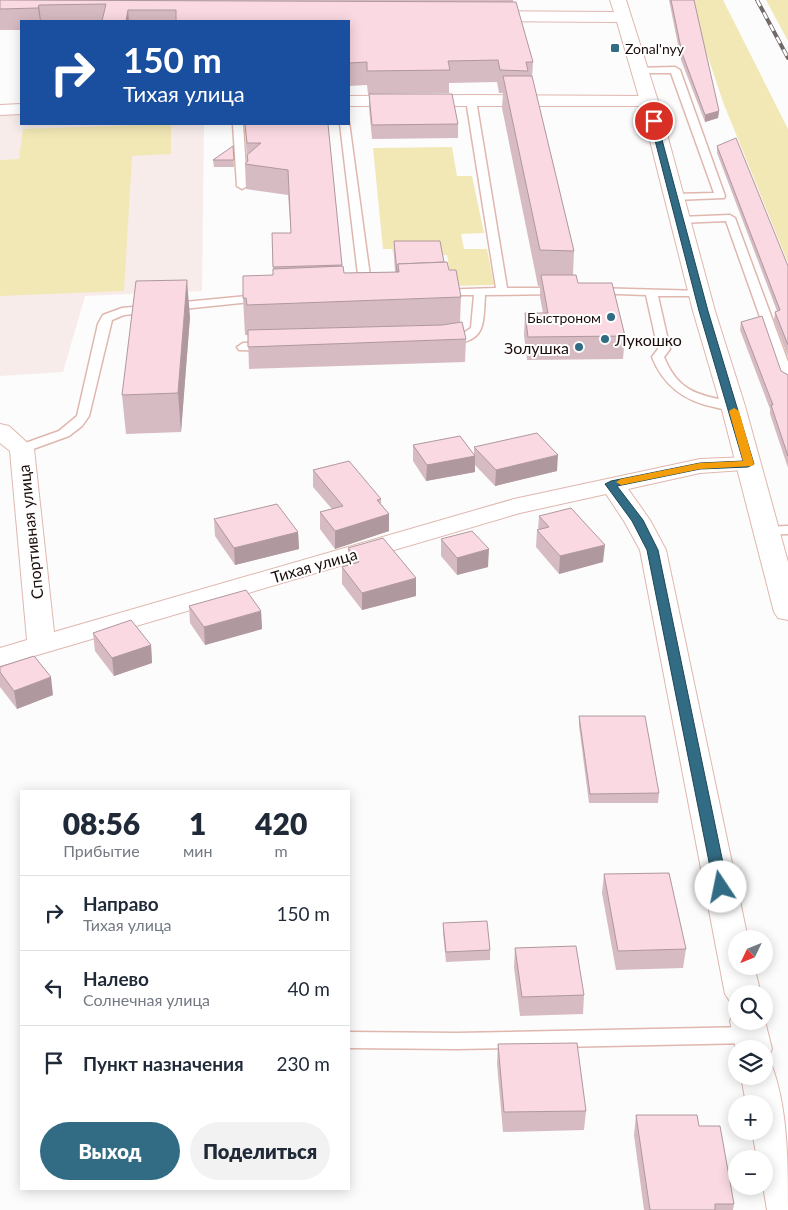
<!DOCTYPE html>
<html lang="ru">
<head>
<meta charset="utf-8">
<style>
	:root { --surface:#fff; --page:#f2f2f3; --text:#1f2937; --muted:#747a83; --line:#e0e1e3; --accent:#316b84 }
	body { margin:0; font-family:Lato,sans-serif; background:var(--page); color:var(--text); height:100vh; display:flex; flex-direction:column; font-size:19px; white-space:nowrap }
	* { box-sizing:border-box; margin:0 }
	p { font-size:16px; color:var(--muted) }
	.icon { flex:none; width:28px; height:28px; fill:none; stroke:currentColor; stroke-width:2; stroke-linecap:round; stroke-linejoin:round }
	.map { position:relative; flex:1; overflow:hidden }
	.drawer { position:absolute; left:20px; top:790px; width:330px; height:400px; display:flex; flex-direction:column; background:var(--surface); border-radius:0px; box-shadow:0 2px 12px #0003 }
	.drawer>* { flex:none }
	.hud { position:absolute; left:20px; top:20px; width:330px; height:105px; border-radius:0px; box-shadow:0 2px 12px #0003; background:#1a4fa0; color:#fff; overflow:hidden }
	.needle { width:32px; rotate:227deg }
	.fabs { position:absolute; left:728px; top:930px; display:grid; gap:10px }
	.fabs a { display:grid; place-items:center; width:45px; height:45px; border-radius:50%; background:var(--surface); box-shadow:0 2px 12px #0003; font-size:25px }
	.pin { position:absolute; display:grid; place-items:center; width:42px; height:42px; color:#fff; margin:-21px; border:2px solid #fff; border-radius:50%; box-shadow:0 1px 5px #0007 }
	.me { position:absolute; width:55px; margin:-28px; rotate:349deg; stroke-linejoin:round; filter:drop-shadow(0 0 4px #0008) }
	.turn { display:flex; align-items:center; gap:18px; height:105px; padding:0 20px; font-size:22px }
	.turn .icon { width:65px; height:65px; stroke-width:2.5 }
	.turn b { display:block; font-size:35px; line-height:42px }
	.eta { display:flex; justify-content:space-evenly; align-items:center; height:85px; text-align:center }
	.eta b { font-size:30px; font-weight:800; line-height:35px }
	.action { display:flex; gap:10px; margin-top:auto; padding:10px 20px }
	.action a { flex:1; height:58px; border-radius:30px; background:var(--accent); color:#fff; font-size:20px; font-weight:800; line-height:58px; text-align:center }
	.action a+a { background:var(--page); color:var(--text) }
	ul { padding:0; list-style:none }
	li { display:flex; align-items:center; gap:15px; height:75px; padding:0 20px; border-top:1px solid var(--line) }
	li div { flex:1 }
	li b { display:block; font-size:19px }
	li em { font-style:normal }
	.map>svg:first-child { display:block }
	.built { fill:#f7ecea }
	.green { fill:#f2e8b5 }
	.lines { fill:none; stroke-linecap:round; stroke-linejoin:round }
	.lane-casing { stroke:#dfb7ae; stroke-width:3 }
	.street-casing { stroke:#dfb7ae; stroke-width:2 }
	.secondary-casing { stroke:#dfb7ae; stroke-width:2 }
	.lane { fill:#fff; fill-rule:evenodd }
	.street { fill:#fff; fill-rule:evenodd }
	.secondary { fill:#fff; fill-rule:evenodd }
	.rail-casing { stroke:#726968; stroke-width:4 }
	.rail { stroke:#fff; stroke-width:2.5; stroke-dasharray:7; stroke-linecap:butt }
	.wall { fill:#d7bbc2 }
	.shaded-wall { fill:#af989e }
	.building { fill:#fad9e2; stroke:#af989e }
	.route { fill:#316b84; stroke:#204656 }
	.slow { fill:#f59e0b }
	.poi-dot { fill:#316b84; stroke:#fff; stroke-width:2 }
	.labels { text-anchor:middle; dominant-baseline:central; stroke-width:4; stroke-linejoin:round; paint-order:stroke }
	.far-poi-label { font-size:14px; fill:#1c0e0b; stroke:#fff; text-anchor:start }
	.poi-label { font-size:16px; fill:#1c0e0b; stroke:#fff; text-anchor:start }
	.street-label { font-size:16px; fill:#1c0e0b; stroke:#fff }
</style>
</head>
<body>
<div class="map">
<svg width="788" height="1210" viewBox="0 0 788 1210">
	<rect width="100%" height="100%" fill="#fcfcfc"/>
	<path class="built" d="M21,113V124H204L202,291L85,296L63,372L0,376V114Z"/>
	<g class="green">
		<path d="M689,0H723L788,129V263L723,102Z"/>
		<path d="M766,0H788V41Z"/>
		<path d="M171,124V154L132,156L124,291L0,296V160L19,159L23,129Z"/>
		<path d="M452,147L457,176H472L484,233L461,234L464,249H487L494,285L452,286L447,255L394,256L392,249H383L373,148Z"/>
	</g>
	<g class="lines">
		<g class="lane-casing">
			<g id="lane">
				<path d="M636,68L675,67L680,70L725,196L724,198L674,200L669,197L674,194L714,193L671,73H639L636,72Z"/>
				<path d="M471,97L476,100L507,288H560L566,291L560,294L485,295C483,331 485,340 446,346L440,342L442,339L459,336L471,328L474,295H441L435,292L437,290L496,288L466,100Z"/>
				<path d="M349,122L372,291L366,294L360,291L340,124Z"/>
				<path d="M233,124H243L247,186L242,189L237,186Z"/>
				<path d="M730,215L735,218L788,362V383L782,379L726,221L680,223L675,220L680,217Z"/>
				<path d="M593,288L703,291L705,293L699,296H658L670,349L664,357C680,396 703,395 738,403L739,406L738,409C730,411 722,409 714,407C684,401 663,385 652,357L658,349L646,295L589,293V289Z"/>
				<path d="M247,296L251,298V302L124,315L112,320L89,416L82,426L69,436L22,453L15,449L17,446L59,431L77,416L98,324L103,315L122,308Z"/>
				<path d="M243,343H268L274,347L268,351L239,350L237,347Z"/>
				<path d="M788,526V534L766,535L759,531L766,527Z"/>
				<path d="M751,1027L758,1030L761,1035L758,1040L751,1043L457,1049L349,1048V1032L457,1033Z"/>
			</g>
		</g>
		<g class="street-casing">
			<g id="street">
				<path d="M471,95L649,96L655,97L658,101L655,105L649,106H349V96Z"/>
				<path d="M21,104V114L0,115V105Z"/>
				<path d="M0,424L9,426L34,449L54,632L514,499L700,459L748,457L757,459L760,464L757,469L700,473L628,489L650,520L666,550L748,939H736V966H754L761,994H736V1005L731,1003L725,994L640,550L624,521L606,494L520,513L0,666V648L27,640L10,451L0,443Z"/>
				<path d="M735,1011L736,1021H764V1017L772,1049L767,1059L764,1060V1049L736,1050L730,1021Z"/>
				<path d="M764,1063L772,1066C788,1109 788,1163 788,1210H767L763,1186L764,1159H757L752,1131H764V1104H746L741,1076H764Z"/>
			</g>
		</g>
		<g class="secondary-casing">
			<path id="secondary" d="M610,0H626L658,101L715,311L745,406L788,562V620L778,618L774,612L721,406L693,311L640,101L617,22L482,21L474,16L482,11L614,12Z"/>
		</g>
		<use href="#lane" class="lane"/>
		<use href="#street" class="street"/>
		<use href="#secondary" class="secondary"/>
		<g class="rail-casing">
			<path id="rail" d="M757,0L788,58"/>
		</g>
		<use href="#rail" class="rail"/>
	</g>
	<g class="wall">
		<path d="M0,0H513V2L533,62L532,79L574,251L573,275L578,283L625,336L623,359L527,360L524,335L525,313H543L540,297V286H538L502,108L503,93H499L497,82L449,83V93L368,94L367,85L349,86V21H21V30H0Z"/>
		<path d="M669,0H694L719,111L718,118L705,122L681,60Z"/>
		<path d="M369,94L458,124V138L372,139L369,108Z"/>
		<path d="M245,124H328L342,266L344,273L395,272L394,256V241L444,262L449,270L461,297L460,323L466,339L465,362L249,369L248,335H245L243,298L273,275L272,233H291L288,195L246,189L245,164L247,162Z"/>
		<path d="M233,146L234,167H214L213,160Z"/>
		<path d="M717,146L788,266V357L774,320L775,312L777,311L717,153Z"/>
		<path d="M190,317L181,432L126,434L122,395Z"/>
		<path d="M741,322L781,371L788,375V468L770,414V409L740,330Z"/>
		<path d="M413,445L474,455V447L557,471L495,486L475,465V472L426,481L413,461Z"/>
		<path d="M313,470L381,499V504L389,514V531L335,549L320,529V512L332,509L313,487Z"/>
		<path d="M539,516L603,562L559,574L536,547L537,530H538Z"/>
		<path d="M214,519L298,532L299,549L235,565L215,536Z"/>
		<path d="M441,539L488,567L457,575L441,556Z"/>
		<path d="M348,548L416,596L362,610L342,584V567L349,565Z"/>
		<path d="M189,606L261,611L262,629L205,645L190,623Z"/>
		<path d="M93,633L151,645L152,663L114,676L95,651Z"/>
		<path d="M0,667L53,695L17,709L0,687Z"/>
		<path d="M579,716L659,793L658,803H589L579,726Z"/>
		<path d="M604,874L686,949L683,968L616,970L602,893Z"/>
		<path d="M443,923L490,950V960L446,962L443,933Z"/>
		<path d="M515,948L584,995L583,1014L520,1016L514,967Z"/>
		<path d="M498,1044L586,1111L584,1130L503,1132L497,1064Z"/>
		<path d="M636,1115L699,1126L734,1204L733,1210H644L634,1135Z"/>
	</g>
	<g class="shaded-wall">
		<path d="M39,5L41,21H40L38,8Z"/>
		<path d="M128,10L129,21H126Z"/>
		<path d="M719,111L718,118L705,122V115Z"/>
		<path d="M187,280L190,317L181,432L178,393Z"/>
		<path d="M558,455L557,471L495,486L496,470Z"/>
		<path d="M475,456V472L426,481L427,465Z"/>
		<path d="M389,514V531L335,549V531Z"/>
		<path d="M298,532L299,549L235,565L234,548Z"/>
		<path d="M605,545L603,562L559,574L560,556Z"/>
		<path d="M489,549L488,567L457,575V558Z"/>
		<path d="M416,578V596L362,610V593Z"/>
		<path d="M261,611L262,629L205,645L204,627Z"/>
		<path d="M151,645L152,663L114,676L112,658Z"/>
		<path d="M51,677L53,695L17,709L14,691Z"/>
	</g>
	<g class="building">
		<path d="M0,0L516,2L533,62H526L528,71L500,70L498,60L448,61L450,70L367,71V62L349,63V21H176V10H128L126,21H102L106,4L39,5L38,8L0,9Z"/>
		<path d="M671,0H694L719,111L705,115L682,53Z"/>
		<path d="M503,76H532L574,251L540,250Z"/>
		<path d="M369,94H452L458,124L372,125Z"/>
		<path d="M245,124H328L342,265L273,267L272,233H291L288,170L245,164L248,161L247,155L261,143H247Z"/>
		<path d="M736,138L788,266V345L775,312L780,310L717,146Z"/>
		<path d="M233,146L234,160H213Z"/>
		<path d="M394,241H440L444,262L398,264V272H397Z"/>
		<path d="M447,262L449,270H456L461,297L247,305L246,298H243V276L273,275V269L343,266L344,273L399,272L398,264Z"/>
		<path d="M541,275H576L578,283H612L625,336L528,337L525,313H548Z"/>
		<path d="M187,280L178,393L122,395L136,281Z"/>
		<path d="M762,316L781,371L788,375V456L771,405H773L741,322Z"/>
		<path d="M462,322L466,339L248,347V330L442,325Z"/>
		<path d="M537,433L558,455L496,470L474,447Z"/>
		<path d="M460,436L475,456L427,465L413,445Z"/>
		<path d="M349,461L381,499L377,500L389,514L335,531L320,512L343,506L313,470Z"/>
		<path d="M277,504L298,532L234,548L214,519Z"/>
		<path d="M571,508L605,545L560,556L537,530L549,527L539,516Z"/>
		<path d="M472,531L489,549L457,558L441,539Z"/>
		<path d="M383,538L416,578L362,593L342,567L359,562L348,548Z"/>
		<path d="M246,590L261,611L204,627L189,606Z"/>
		<path d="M131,620L151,645L112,658L93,633Z"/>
		<path d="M34,656L51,677L14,691L0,672V667Z"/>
		<path d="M579,716H645L659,793L590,794Z"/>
		<path d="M669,873L686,949L618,951L604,874Z"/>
		<path d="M487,921L490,950L446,952L443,923Z"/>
		<path d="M576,946L584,995L522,997L515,948Z"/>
		<path d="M577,1043L586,1111L504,1112L498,1044Z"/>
		<path d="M636,1115H697L699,1126H720L734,1204H715V1210H650Z"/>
	</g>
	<path class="route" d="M654,118L657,121L708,311L754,464L748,467L700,469L617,486L643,520L658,550L728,887L721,892L714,887L647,550L632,521L605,484L611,481L700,463L743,461L699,311L650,121Z"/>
	<path class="slow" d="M734,408L739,411L754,464L752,466L700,469L621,485L616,482L621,479L700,463L743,461L729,411Z"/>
	<g class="poi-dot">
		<rect x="610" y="43" width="10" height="10" rx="2.5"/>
		<circle cx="611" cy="317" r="5"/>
		<circle cx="605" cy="339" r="5"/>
		<circle cx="579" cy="347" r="5"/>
	</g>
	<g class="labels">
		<g class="far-poi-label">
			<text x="625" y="48">Zonal'nyy</text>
			<text x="601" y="317" text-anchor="end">Быстроном</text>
		</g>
		<g class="poi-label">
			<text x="615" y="339">Лукошко</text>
			<text x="569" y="347" text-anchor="end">Золушка</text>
		</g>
		<g class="street-label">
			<text transform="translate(30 532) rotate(-96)">Спортивная улица</text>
			<text transform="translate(314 565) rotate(-16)">Тихая улица</text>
		</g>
	</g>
</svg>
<div class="fabs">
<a><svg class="needle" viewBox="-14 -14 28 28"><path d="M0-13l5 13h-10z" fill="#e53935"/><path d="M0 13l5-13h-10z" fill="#747a83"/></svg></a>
<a><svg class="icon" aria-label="search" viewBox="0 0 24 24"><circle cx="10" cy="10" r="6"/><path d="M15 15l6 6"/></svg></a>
<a><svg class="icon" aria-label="layers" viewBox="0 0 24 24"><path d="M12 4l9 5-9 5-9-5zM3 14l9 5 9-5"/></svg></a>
<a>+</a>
<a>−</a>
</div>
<div class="pin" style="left:654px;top:121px;background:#d93025"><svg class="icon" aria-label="arrive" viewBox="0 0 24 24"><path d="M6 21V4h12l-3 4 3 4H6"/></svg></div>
<svg class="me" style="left:721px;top:887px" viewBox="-20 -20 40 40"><circle r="19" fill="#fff"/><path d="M0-13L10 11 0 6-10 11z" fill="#316b84"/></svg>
<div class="hud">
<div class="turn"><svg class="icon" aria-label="right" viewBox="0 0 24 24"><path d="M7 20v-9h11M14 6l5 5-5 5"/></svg><div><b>150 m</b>Тихая улица</div></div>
</div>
<section class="drawer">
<div class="eta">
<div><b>08:56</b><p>Прибытие</p></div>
<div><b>1</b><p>мин</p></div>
<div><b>420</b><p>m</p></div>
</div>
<ul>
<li><svg class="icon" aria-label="right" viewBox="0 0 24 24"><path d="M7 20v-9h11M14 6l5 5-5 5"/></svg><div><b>Направо</b><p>Тихая улица</p></div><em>150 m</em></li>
<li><svg class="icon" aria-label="left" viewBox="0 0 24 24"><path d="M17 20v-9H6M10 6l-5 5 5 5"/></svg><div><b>Налево</b><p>Солнечная улица</p></div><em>40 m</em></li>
<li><svg class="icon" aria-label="arrive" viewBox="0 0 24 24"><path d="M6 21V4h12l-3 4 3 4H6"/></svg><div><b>Пункт назначения</b></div><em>230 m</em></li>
</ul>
<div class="action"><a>Выход</a><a>Поделиться</a></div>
</section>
</div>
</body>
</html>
